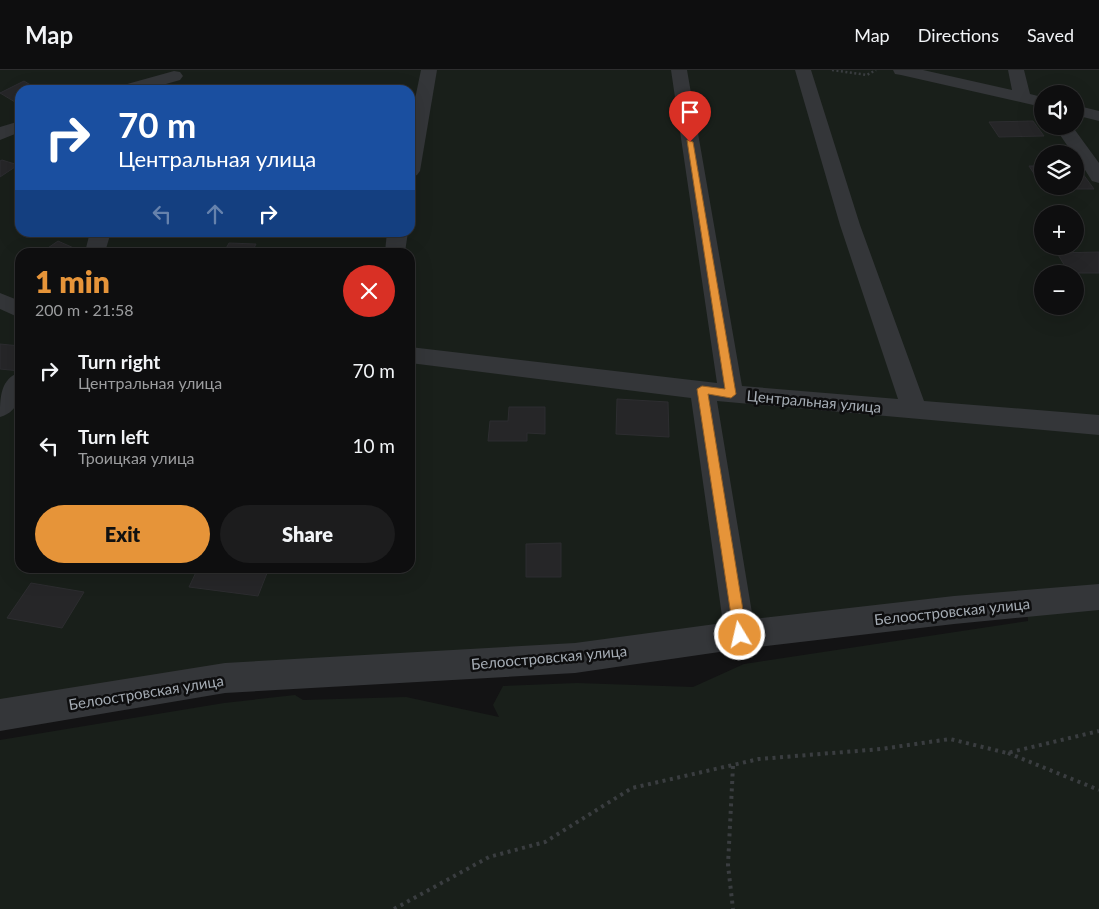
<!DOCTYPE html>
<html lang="en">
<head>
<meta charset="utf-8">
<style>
	:root { --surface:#0e0e0f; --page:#1c1c1d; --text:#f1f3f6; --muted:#9b9c9e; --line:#2e2e2f; --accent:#e69439 }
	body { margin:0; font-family:Lato,sans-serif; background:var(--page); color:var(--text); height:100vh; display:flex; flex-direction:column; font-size:19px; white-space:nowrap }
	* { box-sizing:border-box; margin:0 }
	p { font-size:16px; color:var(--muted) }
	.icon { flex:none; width:28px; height:28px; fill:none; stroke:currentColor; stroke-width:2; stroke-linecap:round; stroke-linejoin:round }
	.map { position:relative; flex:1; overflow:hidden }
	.panel { position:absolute; left:15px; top:178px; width:400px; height:325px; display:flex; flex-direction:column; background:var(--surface); border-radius:15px; box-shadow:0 5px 20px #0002,0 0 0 1px var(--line) }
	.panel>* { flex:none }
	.top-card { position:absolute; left:15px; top:15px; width:400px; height:152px; border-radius:15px; box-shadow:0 5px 20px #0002,0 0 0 1px var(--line); background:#1a4fa0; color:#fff; overflow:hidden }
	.controls { position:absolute; left:1034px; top:15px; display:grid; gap:10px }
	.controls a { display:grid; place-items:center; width:50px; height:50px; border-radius:50%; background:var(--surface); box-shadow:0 5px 20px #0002,0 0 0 1px var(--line); font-size:25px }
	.pin { position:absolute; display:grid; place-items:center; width:42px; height:42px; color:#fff; margin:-51px -21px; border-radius:50% 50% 50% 0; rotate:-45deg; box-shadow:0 0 5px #0007 }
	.pin .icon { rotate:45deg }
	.me { position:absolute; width:55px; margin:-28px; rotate:351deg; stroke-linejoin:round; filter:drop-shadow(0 0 4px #0008) }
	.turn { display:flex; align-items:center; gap:18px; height:105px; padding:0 20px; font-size:22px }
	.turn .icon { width:65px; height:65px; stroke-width:2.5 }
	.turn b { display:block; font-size:35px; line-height:42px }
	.lanes { display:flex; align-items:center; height:48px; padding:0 20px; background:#0003; justify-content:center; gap:25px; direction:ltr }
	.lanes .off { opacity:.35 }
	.round { display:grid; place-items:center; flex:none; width:52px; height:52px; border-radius:26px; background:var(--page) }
	.head { display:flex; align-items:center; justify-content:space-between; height:85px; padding:0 20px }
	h1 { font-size:30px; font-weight:800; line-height:38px; color:var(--accent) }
	.button { display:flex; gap:10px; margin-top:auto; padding:10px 20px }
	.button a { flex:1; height:58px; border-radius:30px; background:var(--accent); color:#111; font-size:20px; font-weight:800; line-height:58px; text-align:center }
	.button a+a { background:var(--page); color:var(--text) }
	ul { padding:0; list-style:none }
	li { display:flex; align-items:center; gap:15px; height:75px; padding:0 20px }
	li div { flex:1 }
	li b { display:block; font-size:19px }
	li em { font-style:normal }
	header { display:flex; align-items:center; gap:30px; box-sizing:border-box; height:70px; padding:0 25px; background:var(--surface); border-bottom:1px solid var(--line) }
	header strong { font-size:24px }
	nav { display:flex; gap:28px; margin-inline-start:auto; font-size:18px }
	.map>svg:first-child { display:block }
	.green { fill:#191f1a; fill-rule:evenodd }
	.building { fill:#262628; stroke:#2d2d30 }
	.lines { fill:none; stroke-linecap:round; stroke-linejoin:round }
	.path-far1 { stroke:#3a3d40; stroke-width:2.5; stroke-dasharray:2 2.5; stroke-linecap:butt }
	.path { stroke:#3a3d40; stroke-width:4; stroke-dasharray:3 4.5; stroke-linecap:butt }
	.minor { fill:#343639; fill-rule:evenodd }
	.route { fill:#e69439; stroke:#966025 }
	.labels { text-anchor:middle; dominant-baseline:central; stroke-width:5; stroke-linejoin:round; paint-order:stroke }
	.street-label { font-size:15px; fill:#a5acb4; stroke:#0e0e0f }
</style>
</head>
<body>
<header>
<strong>Map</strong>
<nav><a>Map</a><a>Directions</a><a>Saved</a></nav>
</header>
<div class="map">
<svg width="1099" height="839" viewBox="0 0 1099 839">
	<rect width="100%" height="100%" fill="#131314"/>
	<path class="green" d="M0,0H1099V839H0V670L224,633L295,625L303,630L406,627L499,647L493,635L503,616L577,613L693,617L744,594L1028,551L1027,534L0,645ZM20,20H410V162H20ZM1042,24H1075V56H1042ZM1042,84H1075V116H1042ZM1042,144H1075V176H1042ZM20,182H410V498H20ZM1042,204H1075V236H1042Z"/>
	<g class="building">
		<path d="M24,11L39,20H20V30L15,32L0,23Z"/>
		<path d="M1033,51L1044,66L999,67L989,52Z"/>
		<path d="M2,90L18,95L0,107V91Z"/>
		<path d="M1029,96H1042V116Z"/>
		<path d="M1075,96H1077L1094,119H1044L1043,116H1075Z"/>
		<path d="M58,171L76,179L70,182H42Z"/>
		<path d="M229,173L256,174L252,182H224Z"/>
		<path d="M1099,182V203H1069L1057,183Z"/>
		<path d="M0,274L20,276V301L0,299Z"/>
		<path d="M617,329L668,332L669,367L616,364Z"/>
		<path d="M509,337H545V364L527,363V371H488L490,351H508Z"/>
		<path d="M561,473V507H526V474Z"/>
		<path d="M198,498H269L258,526L189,517Z"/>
		<path d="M31,513L84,522L62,558L7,548Z"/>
	</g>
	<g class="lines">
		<path class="path-far1" d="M832,0L867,5L876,0"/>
		<g class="path">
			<path d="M1008,683L1099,720"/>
			<path d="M733,696L728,795L733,839"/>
			<path d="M394,839L489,787L545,772L632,718L759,689L881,679L950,669L1007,683L1099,661"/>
		</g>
		<g class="minor">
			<path d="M421,0H437L420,101L417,105L410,107V53Z"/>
			<path d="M671,0H687L742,316L898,329L840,155L795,0H811L860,155L924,331L1099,345V365L717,331L753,549L954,526L1099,514V540L954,554L740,579L575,603L225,623L0,661V629L225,593L575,573L723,553L691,328L410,293V277L717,313Z"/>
			<path d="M893,0H923L1012,20L1008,0H1024L1030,24L1042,27V37L901,5L895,4Z"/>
			<path d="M174,1L180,2L183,6L180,10L145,20H117L120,16Z"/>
			<path d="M1075,35L1099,41V51L1075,45Z"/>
			<path d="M20,51V62L0,70V57Z"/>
			<path d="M1054,56H1072L1099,93V113L1092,111L1075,84H1073Z"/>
			<path d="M90,162H111L105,182H85Z"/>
			<path d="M387,162H408L405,182H385Z"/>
			<path d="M0,223L20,231V248L0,239Z"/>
			<path d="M20,302C20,321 22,341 0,347C0,328 0,309 20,302Z"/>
		</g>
	</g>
	<path class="route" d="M687,70L693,72L736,324L731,328L708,324L747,565L745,569L740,571L736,569L734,565L697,319L702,316L725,319Z"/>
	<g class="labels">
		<g class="street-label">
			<text transform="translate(814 331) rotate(5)">Центральная улица</text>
			<text transform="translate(952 541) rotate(-6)">Белоостровская улица</text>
			<text transform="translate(549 587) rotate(-5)">Белоостровская улица</text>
			<text transform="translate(146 622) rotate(-9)">Белоостровская улица</text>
		</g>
	</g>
</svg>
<div class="controls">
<a><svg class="icon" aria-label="sound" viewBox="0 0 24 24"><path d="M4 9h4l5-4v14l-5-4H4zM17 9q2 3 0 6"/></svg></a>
<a><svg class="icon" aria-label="layers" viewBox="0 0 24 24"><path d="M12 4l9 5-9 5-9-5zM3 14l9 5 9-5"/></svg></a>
<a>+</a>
<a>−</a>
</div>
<div class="pin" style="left:690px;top:72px;background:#d93025"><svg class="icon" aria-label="arrive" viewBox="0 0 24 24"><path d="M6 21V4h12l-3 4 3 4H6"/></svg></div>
<svg class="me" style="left:740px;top:565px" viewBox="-20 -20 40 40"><circle r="17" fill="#e69439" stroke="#fff" stroke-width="3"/><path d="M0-11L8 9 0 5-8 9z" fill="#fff"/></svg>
<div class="top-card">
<div class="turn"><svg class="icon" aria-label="right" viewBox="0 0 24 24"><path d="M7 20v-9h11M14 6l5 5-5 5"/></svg><div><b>70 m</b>Центральная улица</div></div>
<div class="lanes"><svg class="icon off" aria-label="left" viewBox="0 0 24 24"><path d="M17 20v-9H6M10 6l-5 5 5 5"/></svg><svg class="icon off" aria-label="ahead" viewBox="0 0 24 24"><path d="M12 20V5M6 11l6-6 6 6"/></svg><svg class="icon" aria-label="right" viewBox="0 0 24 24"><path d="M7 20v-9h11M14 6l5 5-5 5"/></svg></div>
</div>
<section class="panel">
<div class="head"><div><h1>1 min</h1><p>200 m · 21:58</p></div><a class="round" style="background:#d93025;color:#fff"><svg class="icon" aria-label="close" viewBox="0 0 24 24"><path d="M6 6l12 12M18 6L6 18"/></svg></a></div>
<ul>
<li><svg class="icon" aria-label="right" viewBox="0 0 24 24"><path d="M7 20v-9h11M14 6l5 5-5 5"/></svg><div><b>Turn right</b><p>Центральная улица</p></div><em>70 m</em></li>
<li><svg class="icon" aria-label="left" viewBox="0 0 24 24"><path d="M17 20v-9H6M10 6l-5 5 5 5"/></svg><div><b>Turn left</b><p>Троицкая улица</p></div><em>10 m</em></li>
</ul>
<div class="button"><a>Exit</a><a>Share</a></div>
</section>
</div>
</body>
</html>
